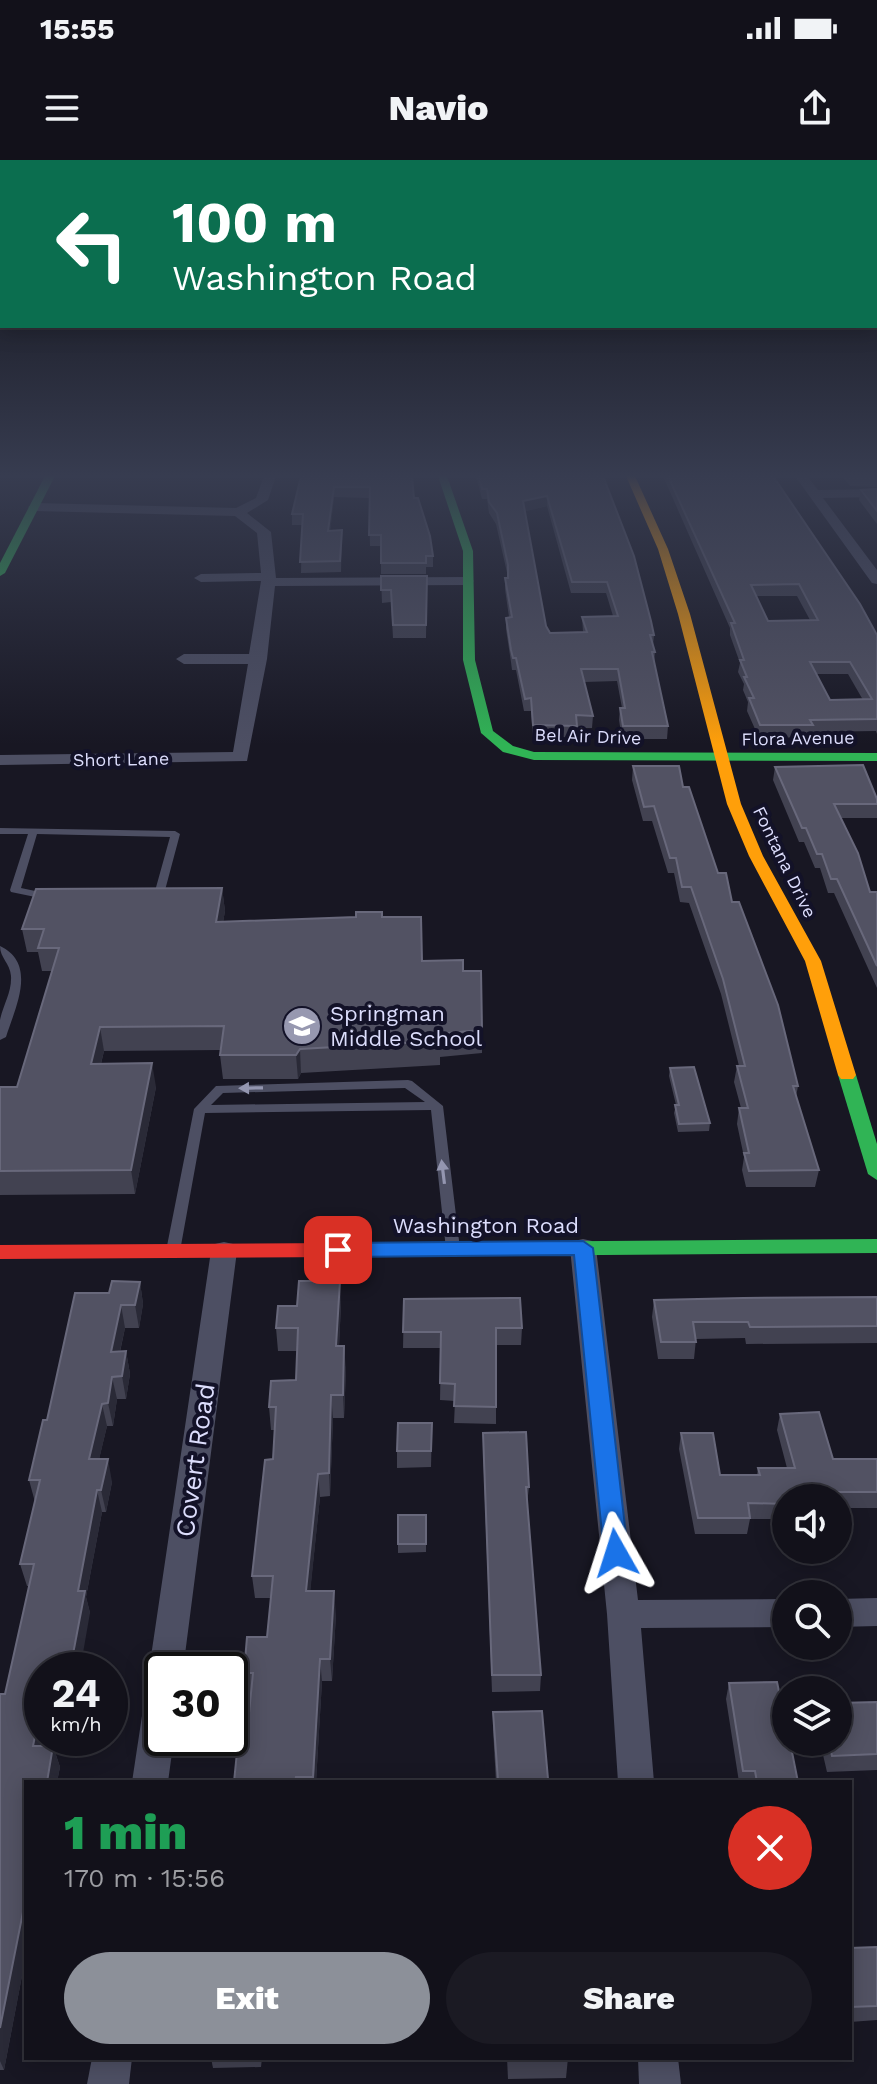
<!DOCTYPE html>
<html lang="en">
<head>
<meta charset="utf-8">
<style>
	:root { --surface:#12111a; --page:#1b1a23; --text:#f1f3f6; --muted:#9c9da2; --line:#313139; --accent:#8c9099 }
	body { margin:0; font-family:"Work Sans",sans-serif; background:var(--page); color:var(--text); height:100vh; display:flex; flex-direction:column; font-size:30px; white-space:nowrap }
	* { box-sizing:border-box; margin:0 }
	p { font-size:26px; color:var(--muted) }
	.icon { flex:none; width:44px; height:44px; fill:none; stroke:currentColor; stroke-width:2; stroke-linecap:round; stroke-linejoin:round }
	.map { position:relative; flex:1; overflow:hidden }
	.drawer { position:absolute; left:24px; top:1620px; width:828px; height:280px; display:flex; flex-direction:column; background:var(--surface); border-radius:0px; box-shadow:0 4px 20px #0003,0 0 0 2px var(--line) }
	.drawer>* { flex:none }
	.guide { position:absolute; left:0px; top:0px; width:878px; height:168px; box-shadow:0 4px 20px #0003,0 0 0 2px var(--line); background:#0b6e4f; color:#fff; overflow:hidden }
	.buttons { position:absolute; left:772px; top:1324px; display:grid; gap:16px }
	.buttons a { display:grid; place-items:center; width:80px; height:80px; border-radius:50%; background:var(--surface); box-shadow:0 4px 20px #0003,0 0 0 2px var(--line); font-size:40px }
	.speed { position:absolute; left:24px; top:1492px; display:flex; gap:16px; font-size:40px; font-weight:700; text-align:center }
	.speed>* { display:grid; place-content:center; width:104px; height:104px; border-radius:50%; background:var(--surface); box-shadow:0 4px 20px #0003,0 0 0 2px var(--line); line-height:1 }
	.speed small { font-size:20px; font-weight:400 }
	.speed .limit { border:4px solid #111; border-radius:12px; background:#fff; color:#111 }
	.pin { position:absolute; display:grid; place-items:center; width:68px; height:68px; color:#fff; margin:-34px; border-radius:16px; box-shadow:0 4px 12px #0006 }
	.me { position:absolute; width:88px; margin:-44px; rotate:354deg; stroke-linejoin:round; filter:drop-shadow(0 0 6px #0008) }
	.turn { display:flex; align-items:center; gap:28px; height:168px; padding:0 40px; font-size:36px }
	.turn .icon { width:104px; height:104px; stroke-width:2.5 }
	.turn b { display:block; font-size:56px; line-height:68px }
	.round { display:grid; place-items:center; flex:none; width:84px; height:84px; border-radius:42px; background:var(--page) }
	.headline { display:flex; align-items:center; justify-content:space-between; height:136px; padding:0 40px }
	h1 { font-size:48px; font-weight:800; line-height:60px; color:#1e9e55 }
	.action { display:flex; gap:16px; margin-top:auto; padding:16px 40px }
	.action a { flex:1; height:92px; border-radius:48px; background:var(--accent); color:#fff; font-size:32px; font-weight:800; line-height:92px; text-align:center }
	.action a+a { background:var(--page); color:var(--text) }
	.status { display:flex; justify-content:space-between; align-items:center; height:56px; padding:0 40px; background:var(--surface); direction:ltr }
	.status svg { height:22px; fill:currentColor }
	header { display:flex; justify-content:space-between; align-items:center; height:104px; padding:0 40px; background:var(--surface); font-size:36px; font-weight:800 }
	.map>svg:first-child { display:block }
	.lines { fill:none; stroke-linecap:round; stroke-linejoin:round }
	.lane { fill:#4d4f63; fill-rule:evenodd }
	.street { fill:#4d4f63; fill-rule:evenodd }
	.fast { fill:#30b455; fill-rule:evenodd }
	.slow { fill:#ff9f0a; fill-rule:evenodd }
	.jam { fill:#e5322d; fill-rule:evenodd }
	.wall { fill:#424251; fill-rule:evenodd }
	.shaded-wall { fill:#2a2a37 }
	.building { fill:#525263; stroke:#68687b; stroke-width:2; fill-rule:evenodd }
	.oneway { fill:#9496b0 }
	.route { fill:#1a73e8; stroke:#114b97; stroke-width:2 }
	.labels { text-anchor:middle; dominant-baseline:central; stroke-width:8; stroke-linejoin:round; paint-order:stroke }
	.far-street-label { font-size:18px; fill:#dcddfc; stroke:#131228 }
	.poi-label { font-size:22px; fill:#dcddfc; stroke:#131228; text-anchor:start }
	.street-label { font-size:22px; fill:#dcddfc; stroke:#131228 }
	.near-street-label { font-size:26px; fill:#dcddfc; stroke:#131228 }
</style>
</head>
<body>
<div class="status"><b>15:55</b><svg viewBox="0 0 49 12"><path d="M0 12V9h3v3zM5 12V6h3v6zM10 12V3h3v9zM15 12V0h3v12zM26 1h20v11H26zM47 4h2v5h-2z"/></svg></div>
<header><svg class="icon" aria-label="menu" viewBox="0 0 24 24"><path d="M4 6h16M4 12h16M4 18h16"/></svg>Navio<svg class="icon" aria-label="share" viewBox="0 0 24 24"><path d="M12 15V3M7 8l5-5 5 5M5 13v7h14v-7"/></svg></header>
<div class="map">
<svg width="877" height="1924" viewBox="0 0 877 1924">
	<rect width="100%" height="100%" fill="#181723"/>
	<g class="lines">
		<g class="lane">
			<path d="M0,668L175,671L180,674L164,734C160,739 148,739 144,734L145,732L155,731L170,677L37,674L21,728L54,735L55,737L50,740L11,732L10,730L28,674H0Z"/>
			<path d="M0,786C38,804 15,848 6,877L0,880C0,874 0,867 0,860C3,845 12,832 11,816C10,803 0,798 0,786Z"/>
			<path d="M408,920L412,921L443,946L460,1089L458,1092H448L446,1089L431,950L205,953L180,1091L178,1094H168L166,1091L194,949L216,926ZM405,928L425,942L211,945L223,933Z"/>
		</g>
		<g class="street">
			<path d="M264,316H276L268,340L247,353L271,372L276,418L467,417L474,421L467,425L275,426L267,499L247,601L0,605V595L233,592L248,504H184L176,499L184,494H249L261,421L201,422L194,418L201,414L261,413L257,373L235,356L35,351L28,347L35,343L236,348L256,338Z"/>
			<path d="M795,316H807L818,330L877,329V337L823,338L877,410V424L872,423Z"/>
			<path d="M583,1079L592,1081L596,1088L638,1440L786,1439V1467L641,1468L654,1622H618L607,1454L570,1088L574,1081Z"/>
			<path d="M224,1082L233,1084L237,1091L183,1510H162V1578H174L168,1622H132L145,1536L150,1525L157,1522L149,1510L211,1091L215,1084Z"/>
			<path d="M877,1438V1466L838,1467V1439Z"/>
			<path d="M92,1898H132L129,1924H87Z"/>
			<path d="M638,1898H678L681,1924H639Z"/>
		</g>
		<g class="fast">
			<path d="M45,316H55L5,413L0,416V403Z"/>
			<path d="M438,316H447L473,391L475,500L493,571L513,586L534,592L877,593V601L534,600L503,592L481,573L463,500V391Z"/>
			<path d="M847,910L856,915L877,984V1020L868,1014L838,915Z"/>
			<path d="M877,1079V1093L342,1097L335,1095L332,1090L335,1085L342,1083Z"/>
		</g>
		<path class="slow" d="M626,316H635L668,389L690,454L741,644L763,696L821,801L856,915L853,919H841L838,915L805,801L749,696L727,644L678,454L658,389Z"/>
		<path class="jam" d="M342,1083L349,1085L352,1090L349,1095L342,1097L0,1099V1085Z"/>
	</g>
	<g class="wall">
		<path d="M301,316H412L414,338L433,396V407H426V414H381V386H370L369,338L334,337L330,371L342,370L341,412L301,413L302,365H292V354Z"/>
		<path d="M476,316H603L654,475L653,485L655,492L654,504L668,566L667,579H622L619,560L620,548H622L617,521L584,522L593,556L592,568H577L576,578L533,577L531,551H524L516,510H512L511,502L506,469V458L509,457L505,429V418L508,417L496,364L489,353L487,339H482ZM547,346L571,433H606L613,456L582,457L583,472L550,473L546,466L525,351Z"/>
		<path d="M663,316H773L877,475V574L876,571L811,572V577L759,578L747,551L748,542L743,530L744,524L738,512L740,503L730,475V468ZM756,436H797L810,460L768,461ZM816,514H848L863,540H830Z"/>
		<path d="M842,316H877V327L850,326Z"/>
		<path d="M877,329V364L859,340L861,330Z"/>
		<path d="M381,416H427L426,478H393L391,442L382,443Z"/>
		<path d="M633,606L683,627L718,713L732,742L798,926L796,937L819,1010L815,1027H746L742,1010L744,997L737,964L739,948H741L734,922L737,906H739L721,834L689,743L680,742L674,713H668L652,661H643L632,620Z"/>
		<path d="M775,607L877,639V658H841L870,732H877V828L834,733H828L820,708H815L804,682H799L773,620Z"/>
		<path d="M222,728L225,751L223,762L382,757L422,801L463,811L482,870V893L440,897V905L301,913L298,919H223L220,895L221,890L104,891L101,904L156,927L135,1034L0,1035V927H17L52,811H42L38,792H27L22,769Z"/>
		<path d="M670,908L710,963L709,971L678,972L674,953L676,945L669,916Z"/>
		<path d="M140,1122L143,1144L139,1168H125L120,1192L126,1191L130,1214L126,1239H117L113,1266H107L99,1299L112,1322L106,1352H102L86,1437L90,1453L42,1510V1578H46L44,1586H53L60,1607L57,1622H26V1795L4,1910H0V1534H5L29,1426H27L20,1404L35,1342L29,1320L47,1260L109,1133Z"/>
		<path d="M877,1137V1183L746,1184L745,1178L696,1179L694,1199H658L652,1157L654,1140Z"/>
		<path d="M404,1139L522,1168L521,1185H496V1264L454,1263L455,1241L440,1240L441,1188H403Z"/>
		<path d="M341,1144L339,1186L346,1209L344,1258H333L330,1336L320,1337L310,1431L336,1454L332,1521H322L316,1622H234L246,1583L251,1535H247L244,1513L267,1477L271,1438H255L252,1416L273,1299L275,1270H271L269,1247L296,1220L297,1191H278L276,1168L297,1146Z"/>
		<path d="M780,1254L833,1299H877V1348H838V1338H786V1359H750L747,1374H695L679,1289L681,1273L720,1315H757L758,1308H787L777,1270Z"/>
		<path d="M432,1263L431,1307L397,1308V1291Z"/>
		<path d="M483,1273L529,1327L527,1344L541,1515L540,1531L492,1532L483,1289Z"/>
		<path d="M398,1355H426V1392L398,1393Z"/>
		<path d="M729,1523L798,1622H739L726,1539Z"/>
		<path d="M877,1542V1610L827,1612L820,1582H838Z"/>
		<path d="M493,1552L548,1619V1622H496L493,1569Z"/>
		<path d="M877,1787V1860L850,1862V1788Z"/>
		<path d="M211,1898H262L261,1907L213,1908Z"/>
		<path d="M507,1898H568L566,1918L508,1919Z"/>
		<path d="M778,1898H838L837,1901L779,1902Z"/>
	</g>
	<g class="shaded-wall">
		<path d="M334,327V337L329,382L328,371Z"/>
		<path d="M547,336V346L523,352V341Z"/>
		<path d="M222,728L225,751L219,785L216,762Z"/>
		<path d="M100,867L104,891L95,927L91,904Z"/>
		<path d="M300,889L301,913L298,919L296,895Z"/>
		<path d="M152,903L156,927L135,1034L131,1010Z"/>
		<path d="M340,1121L341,1144L338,1209L336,1186Z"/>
		<path d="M140,1122L143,1144L139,1168L135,1145Z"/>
		<path d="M121,1145L125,1168L115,1214L111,1192Z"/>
		<path d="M344,1186L346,1209L344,1258L343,1235Z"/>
		<path d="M126,1191L130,1214L126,1239L122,1216Z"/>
		<path d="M112,1217L117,1239L113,1266L108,1243Z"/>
		<path d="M331,1235L333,1258L330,1336L329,1313Z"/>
		<path d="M102,1244L107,1266L94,1321L89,1299Z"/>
		<path d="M108,1299L112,1322L106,1352L101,1330Z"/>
		<path d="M318,1314L320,1337L308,1454L306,1431Z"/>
		<path d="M97,1330L102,1352L86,1437L90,1453L80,1510H70L78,1431Z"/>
		<path d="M334,1431L336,1454L332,1521L330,1499Z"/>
		<path d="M320,1499L322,1521L316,1622H314Z"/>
		<path d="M42,1542V1578H46L40,1607L33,1586Z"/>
		<path d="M53,1586L60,1607L57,1622H47Z"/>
		<path d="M26,1737V1795L4,1910L0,1901V1868Z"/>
	</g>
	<g class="building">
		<path d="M301,316H412L414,338H418L430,376L433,396H426V403H381V375H369L370,327H334L328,371L342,370L340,401L300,402L303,354H292Z"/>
		<path d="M479,316H603L634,396L651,461L654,475H650L655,492H652L668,566H623L620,548H625L618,509H581L593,556L576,555L577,566L533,565L531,538L525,539L516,498H513L511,490L506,458L512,457L505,418H508V405L497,353L489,342L487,329H482ZM547,336L572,422H607L618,456L582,457L587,472L550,473L546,466L523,341Z"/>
		<path d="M668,316H773L860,444L877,475V559L810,560L813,565H760L749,538H754L744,517H747L740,500H744L731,463H735ZM799,424L818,460L768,461L751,425ZM810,502H850L872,539L830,540Z"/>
		<path d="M877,329V351L861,330Z"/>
		<path d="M381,416H427L426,465H393L391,430H381Z"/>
		<path d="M863,605L877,639V644H834L858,693L870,732H877V806L837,719H831L822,694H817L806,668H802L775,607Z"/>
		<path d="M633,606H679L683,627H689L718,713H726L732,742H739L778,845L798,926H793L819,1010L749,1011L744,993H749L739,948H748L737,906H745L723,819L691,727H682L676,698H670L654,646L644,647Z"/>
		<path d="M222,728L216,762L356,757V752H382V757H421L422,801L463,800V811H481L482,870L438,874L440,881L300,889L296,895H220L224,866L100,867L91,904L152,903L131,1010L0,1011V927H17L59,788H38L44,769H22L36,729Z"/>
		<path d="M694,907L710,963L679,964L675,945H679L670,908Z"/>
		<path d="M112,1121L140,1122L135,1145H121L111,1192L126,1191L122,1216L112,1217L108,1243L102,1244L89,1299H108L101,1330H97L78,1431H85L70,1510H42V1542L33,1586H53L47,1622H26V1688L23,1703H26V1737L0,1868V1534H5L34,1404H20L40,1320H29L43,1260H47L75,1133H109Z"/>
		<path d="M299,1121H340L336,1186H344L343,1235H331L329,1313L318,1314L306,1431H334L330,1499H320L313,1617H296L295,1622H234L238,1582L246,1583L253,1513H244L247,1477H267L273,1416H252L265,1300L273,1299L276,1247H269L271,1221L296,1220L298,1168H276L278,1146H297Z"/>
		<path d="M877,1137V1166L750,1167L748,1162H693L696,1182H661L654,1140L743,1138Z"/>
		<path d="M520,1138L522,1168H496V1247L454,1246L455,1224L440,1223L441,1172H403L404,1139Z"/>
		<path d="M819,1252L833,1299H877V1332H832L833,1338H786V1344L748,1343L750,1358H698L681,1273H713L720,1315H760L758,1308H795L780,1254Z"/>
		<path d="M398,1263H432L431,1291H397Z"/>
		<path d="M526,1272L529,1327H526L541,1515H492L483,1273Z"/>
		<rect x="398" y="1355" width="28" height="29"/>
		<path d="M777,1522L786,1565V1582H790L798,1622H757L755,1611H743L729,1523Z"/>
		<path d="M877,1542V1594L832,1596L829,1582H838V1543Z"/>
		<path d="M542,1551L548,1619L498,1620L493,1552Z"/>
		<path d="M877,1787V1846L850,1847V1788Z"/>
		<path d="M510,1898H568V1900L510,1901Z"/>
	</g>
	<defs><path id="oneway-solid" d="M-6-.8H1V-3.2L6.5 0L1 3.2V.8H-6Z" transform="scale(2)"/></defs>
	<g class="oneway">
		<use href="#oneway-solid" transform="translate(251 928) rotate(179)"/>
		<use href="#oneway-solid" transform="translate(443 1012) rotate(-97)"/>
	</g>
	<linearGradient id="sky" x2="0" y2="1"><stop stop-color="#0d0d13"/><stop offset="0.54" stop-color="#373c50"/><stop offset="1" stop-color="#373c50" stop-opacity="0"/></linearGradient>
	<rect width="877" height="585" fill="url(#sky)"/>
	<path class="route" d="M583,1081L593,1088L628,1393L625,1401L616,1404L608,1401L604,1393L574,1095L338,1097L328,1090L338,1083Z"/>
	<defs>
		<g id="school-disc" transform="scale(2)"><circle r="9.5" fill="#9798b0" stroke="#131228"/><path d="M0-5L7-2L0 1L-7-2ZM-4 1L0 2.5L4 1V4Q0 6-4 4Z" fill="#fff"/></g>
	</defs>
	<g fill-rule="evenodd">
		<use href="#school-disc" x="302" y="866"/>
	</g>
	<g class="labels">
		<g class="far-street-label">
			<text transform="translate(588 576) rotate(2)">Bel Air Drive</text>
			<text transform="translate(798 578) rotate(-1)">Flora Avenue</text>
			<text transform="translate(121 599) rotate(-1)">Short Lane</text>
			<text transform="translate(785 702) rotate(64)">Fontana Drive</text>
		</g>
		<g class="poi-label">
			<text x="330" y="853">Springman<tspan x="330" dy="25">Middle School</tspan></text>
		</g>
		<g class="street-label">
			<text x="486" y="1065">Washington Road</text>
		</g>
		<g class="near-street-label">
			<text transform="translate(195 1300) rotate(-82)">Covert Road</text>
		</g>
	</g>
</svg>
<div class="buttons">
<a><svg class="icon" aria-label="sound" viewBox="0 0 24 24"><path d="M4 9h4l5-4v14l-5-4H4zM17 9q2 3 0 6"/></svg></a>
<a><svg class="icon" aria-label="search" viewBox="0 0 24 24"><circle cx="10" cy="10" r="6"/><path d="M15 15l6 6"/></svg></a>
<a><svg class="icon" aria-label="layers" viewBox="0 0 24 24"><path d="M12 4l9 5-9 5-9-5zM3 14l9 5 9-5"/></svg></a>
</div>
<div class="speed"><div>24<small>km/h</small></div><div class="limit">30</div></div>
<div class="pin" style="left:338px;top:1090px;background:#d93025"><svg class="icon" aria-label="arrive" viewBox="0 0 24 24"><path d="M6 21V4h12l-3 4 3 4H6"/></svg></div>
<svg class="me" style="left:616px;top:1393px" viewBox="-20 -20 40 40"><path d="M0-17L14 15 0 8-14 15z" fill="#1a73e8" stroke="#fff" stroke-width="4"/></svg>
<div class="guide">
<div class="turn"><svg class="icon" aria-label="left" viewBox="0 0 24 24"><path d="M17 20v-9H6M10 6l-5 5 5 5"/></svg><div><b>100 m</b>Washington Road</div></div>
</div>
<section class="drawer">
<div class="headline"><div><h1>1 min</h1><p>170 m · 15:56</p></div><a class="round" style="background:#d93025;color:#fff"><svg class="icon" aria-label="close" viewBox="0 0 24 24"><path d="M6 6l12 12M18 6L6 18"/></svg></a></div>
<div class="action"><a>Exit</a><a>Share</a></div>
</section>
</div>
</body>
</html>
